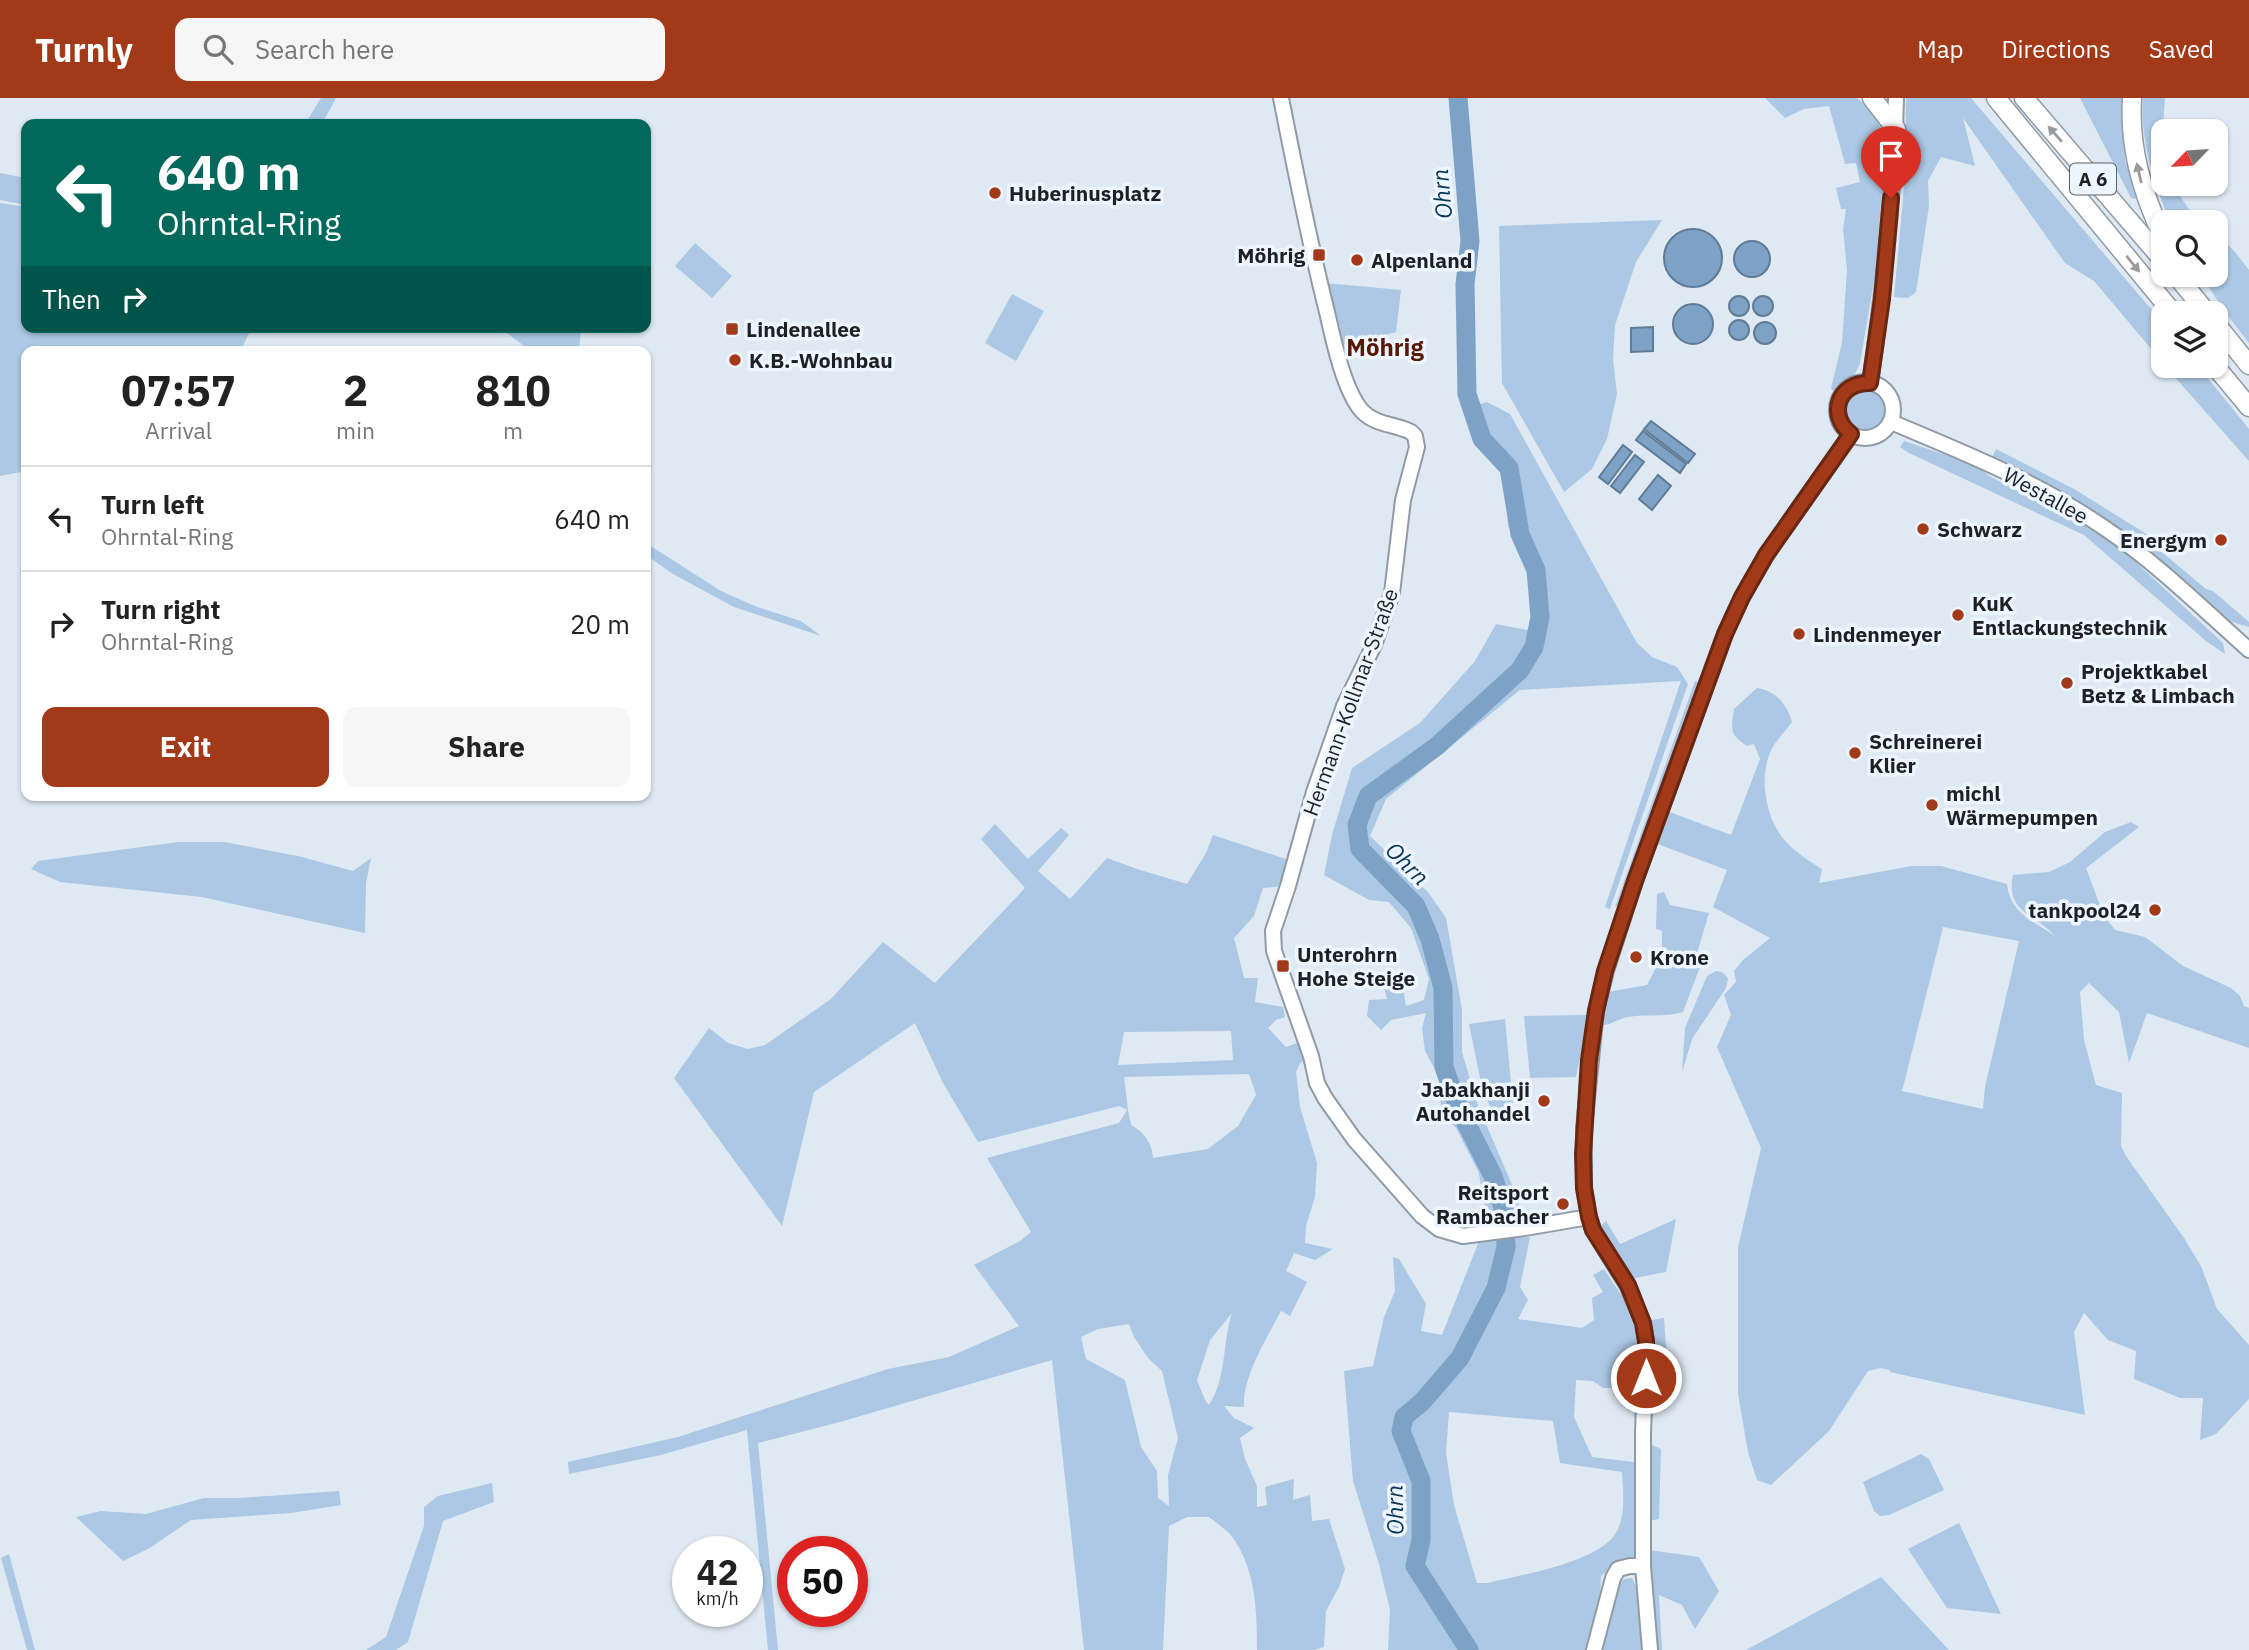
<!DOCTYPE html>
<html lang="en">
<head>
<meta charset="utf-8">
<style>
	:root { --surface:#fff; --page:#f6f6f6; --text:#222; --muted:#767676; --line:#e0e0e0; --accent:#a23a1a }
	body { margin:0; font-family:"IBM Plex Sans",sans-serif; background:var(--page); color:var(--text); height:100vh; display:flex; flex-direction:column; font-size:26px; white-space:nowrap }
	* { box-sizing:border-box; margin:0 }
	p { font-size:23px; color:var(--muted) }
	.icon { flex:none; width:38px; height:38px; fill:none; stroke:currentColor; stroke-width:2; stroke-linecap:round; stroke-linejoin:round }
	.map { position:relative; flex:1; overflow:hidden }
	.side { position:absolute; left:21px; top:248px; width:630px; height:455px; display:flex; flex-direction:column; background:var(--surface); border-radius:14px; box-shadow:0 2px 5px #0004 }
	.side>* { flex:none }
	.top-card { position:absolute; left:21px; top:21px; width:630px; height:214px; border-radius:14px; box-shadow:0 2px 5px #0004; background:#00695c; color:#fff; overflow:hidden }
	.needle { width:46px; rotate:245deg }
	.controls { position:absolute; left:2151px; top:21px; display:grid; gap:14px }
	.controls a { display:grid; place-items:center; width:77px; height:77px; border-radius:14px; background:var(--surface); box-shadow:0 2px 5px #0004; font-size:35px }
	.speed { position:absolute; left:672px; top:1438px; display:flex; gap:14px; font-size:35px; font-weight:700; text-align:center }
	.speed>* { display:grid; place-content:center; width:91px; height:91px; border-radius:50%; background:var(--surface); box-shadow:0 2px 5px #0004; line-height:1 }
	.speed small { font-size:18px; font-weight:400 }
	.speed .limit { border:10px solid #d22; background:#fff; color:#111 }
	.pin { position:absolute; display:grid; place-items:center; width:60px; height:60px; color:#fff; margin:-72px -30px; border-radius:50% 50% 50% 0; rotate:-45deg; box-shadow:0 0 7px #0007 }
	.pin .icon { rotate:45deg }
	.me { position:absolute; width:77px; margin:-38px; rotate:0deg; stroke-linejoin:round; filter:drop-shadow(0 0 5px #0008) }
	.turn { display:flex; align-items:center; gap:24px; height:147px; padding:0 21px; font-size:32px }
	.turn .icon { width:91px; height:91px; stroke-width:2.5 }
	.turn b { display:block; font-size:49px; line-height:60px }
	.then { display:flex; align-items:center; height:66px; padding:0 21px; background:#0003; gap:14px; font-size:26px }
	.eta { display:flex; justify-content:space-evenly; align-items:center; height:119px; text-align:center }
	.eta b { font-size:42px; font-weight:700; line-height:49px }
	.action { display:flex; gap:14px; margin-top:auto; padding:14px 21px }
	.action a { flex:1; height:80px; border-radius:14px; background:var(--accent); color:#fff; font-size:28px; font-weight:700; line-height:80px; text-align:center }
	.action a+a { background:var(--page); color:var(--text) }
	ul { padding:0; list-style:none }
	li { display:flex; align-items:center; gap:21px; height:105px; padding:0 21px; border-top:2px solid var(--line) }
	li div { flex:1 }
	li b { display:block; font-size:26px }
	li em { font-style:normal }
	header { display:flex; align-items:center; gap:42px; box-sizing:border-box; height:98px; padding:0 35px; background:var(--accent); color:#fff }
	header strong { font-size:33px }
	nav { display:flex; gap:38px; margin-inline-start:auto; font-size:24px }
	.search { width:490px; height:63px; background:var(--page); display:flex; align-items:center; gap:18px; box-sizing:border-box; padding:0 24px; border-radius:14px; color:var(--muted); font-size:26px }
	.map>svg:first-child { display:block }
	.green { fill:#acc8e4; fill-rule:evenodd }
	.water { fill:#7da2c5; stroke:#607b95; stroke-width:2 }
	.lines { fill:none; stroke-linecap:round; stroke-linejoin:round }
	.river { stroke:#7da2c5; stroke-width:19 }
	.secondary-casing { stroke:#919ba5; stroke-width:18 }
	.highway-casing { stroke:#919ba5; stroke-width:21 }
	.secondary { stroke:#fff; stroke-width:14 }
	.highway { stroke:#fff; stroke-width:18 }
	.oneway { fill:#999b9d }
	.route-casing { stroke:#692611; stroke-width:18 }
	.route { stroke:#a23a1a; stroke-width:12 }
	.poi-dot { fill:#a23a1a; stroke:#edf6fe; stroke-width:2.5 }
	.labels { text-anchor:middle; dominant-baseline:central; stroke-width:7; stroke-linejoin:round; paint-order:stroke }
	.shield { fill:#edf6fe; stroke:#5b6166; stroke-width:2 }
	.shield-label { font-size:19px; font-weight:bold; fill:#1d2125 }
	.poi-label { font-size:21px; font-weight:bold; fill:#1d2125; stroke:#edf6fe; text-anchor:start }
	.street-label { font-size:21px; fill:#1d2125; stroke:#edf6fe }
	.water-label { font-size:23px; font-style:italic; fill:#083456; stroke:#edf6fe }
	.quarter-label { font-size:24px; font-weight:bold; fill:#591803; stroke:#edf6fe }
</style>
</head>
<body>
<header>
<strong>Turnly</strong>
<div class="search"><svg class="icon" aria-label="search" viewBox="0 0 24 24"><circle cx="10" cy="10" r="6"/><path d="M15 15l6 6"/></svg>Search here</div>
<nav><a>Map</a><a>Directions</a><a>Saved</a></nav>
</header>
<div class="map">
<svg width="2249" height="1552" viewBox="0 0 2249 1552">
	<rect width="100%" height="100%" fill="#dee9f3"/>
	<g class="green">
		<path d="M321,0H336L322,26H305Z"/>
		<path d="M1765,0H1857L1872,12L1886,41L1876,171L1860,265C1855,278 1847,290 1833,293L1831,290L1842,245L1847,172L1843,131L1846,111H1841L1836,90L1860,84L1856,65L1845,66L1829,8L1804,11L1785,20Z"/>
		<path d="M1906,0H1971L2163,225V265L2094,183L2065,165L1963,20L1975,68L1941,59L1928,83L1929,108L1916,194L1908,200L1894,199L1905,79Z"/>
		<path d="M2080,0H2122L2125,62L2140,102L2131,100Z"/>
		<path d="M2143,0H2165L2160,67L2163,72V86H2172L2188,110L2204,124H2170C2154,83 2140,45 2143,0Z"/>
		<path d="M0,75L26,80V107L0,102Z"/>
		<path d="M0,105L26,109V229H252L240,254H26V373L0,378Z"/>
		<path d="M1662,122L1636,164L1615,227L1613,262L1617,296L1607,341L1592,371L1564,394L1502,285L1499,128Z"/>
		<path d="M2216,135L2235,154L2249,172V245L2225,214L2201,177H2216Z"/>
		<path d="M695,145L732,178L712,200L675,168Z"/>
		<path d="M1325,185L1401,192L1396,234L1342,248Z"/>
		<path d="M1012,196L1044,213L1016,263L985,245Z"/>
		<path d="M499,229H581L579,254H532Z"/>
		<path d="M2165,268H2198L2249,331V363Z"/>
		<circle cx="1865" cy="312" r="28"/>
		<path d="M1487,304L1510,316L1637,545L1652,559L1677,569L1688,586L1610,811L1605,809L1681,583L1520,592L1386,701L1370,738L1428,794L1446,820L1462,912V954L1477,1005L1519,1103L1517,1120L1487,1123L1479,1075L1456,1030L1444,1019L1438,993L1439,979L1425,953L1422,930L1426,915L1391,922L1381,932L1367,918L1369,902L1387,901L1384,889L1402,884L1406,908L1424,902L1429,881L1411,830L1389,804L1369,802L1324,777L1332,737L1352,670L1420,625L1475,563L1496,526L1527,532L1539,520L1527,461L1508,428L1502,360L1476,323L1473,308Z"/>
		<path d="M1904,343L1973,366L1991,379L2033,400L2051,404L2095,431L2128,457L2223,545L2225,556L2206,543L2084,437L1909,355L1900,349Z"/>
		<path d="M1996,351L2074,391L2148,437L2151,445L2206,491L2213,493L2249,524V529L2229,523L2155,461L2102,420L2063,395L1992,360Z"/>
		<path d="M646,445L721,493L757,509L801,523L821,538L734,509L673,476L646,457Z"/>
		<path d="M1695,583L1701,585L1619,807L1615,809Z"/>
		<path d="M1757,590C1776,593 1787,606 1792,624C1785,634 1774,644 1770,655C1765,666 1764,681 1765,692C1770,734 1787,750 1822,771L1819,785L1912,768H1941L2007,786C2010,815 2033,823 2055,838C2036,816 2005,815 2013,777L2049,774L2070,764L2105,734L2131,724L2139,729L2086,770L2104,818L2115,832L2145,839L2183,868L2231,890L2240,898L2244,908L2249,910V950L2147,915L2129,965L2119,914L2089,885L2080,894L2084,942L2096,987L2122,995L2121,1048L2126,1058L2184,1140L2201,1168L2217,1211L2249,1247V1301L2216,1336L2200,1342L2203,1300H2180L2134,1281L2136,1253L2108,1242L2084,1215L2074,1234L2085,1317L1890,1274V1272L1881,1270L1868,1273L1829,1333L1771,1387L1757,1382L1748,1354L1738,1296V1149L1761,1050L1717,949L1731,917L1724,897L1736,884L1734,873L1743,862L1770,840L1713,809L1727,772L1655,745L1667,713L1731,737L1760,661L1754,646L1747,648C1729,636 1731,632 1734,611ZM1943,829L2019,843L1985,989L1983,1011L1902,993Z"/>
		<path d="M995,726L1028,761L1061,730L1069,737L1038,773L1070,801L1107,760L1137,771L1187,786L1206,755L1213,737L1295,764L1288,788L1263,790L1254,818L1234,840L1244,880H1258L1255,904L1283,909L1285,919L1276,922L1268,930L1286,949L1306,942L1311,958L1300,965L1296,974L1300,1009L1317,1065L1315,1099L1306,1128L1305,1145L1333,1151L1315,1162L1294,1155L1286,1173L1307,1184L1290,1218L1281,1213C1267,1240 1242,1279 1244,1309L1224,1308L1234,1320L1254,1330L1240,1340L1245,1361L1257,1388V1409L1267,1407L1265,1389L1294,1381L1293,1402L1310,1397L1312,1423L1329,1421L1345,1471L1339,1489L1326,1513L1324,1549L1314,1552H1257C1257,1512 1256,1469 1230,1436C1224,1430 1215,1424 1209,1419H1187L1169,1428L1163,1552H1084L1052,1262L840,1324L758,1345L778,1552H768L747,1332L661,1357L569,1376L568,1364L678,1339L888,1271L949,1259L1019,1228L974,1167L1020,1143L1031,1134L987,1060L1119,1025L1127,1012L1119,1008L978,1044L943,985L915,925L814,994L782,1128L674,980L709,930L728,945L748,951L765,947L831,901L883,844L935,885L1025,790L981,741ZM1231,933L1233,962L1118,967L1124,934ZM1249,976L1256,997L1238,1028L1208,1051L1153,1060C1152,1045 1144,1034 1131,1027L1128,1012L1124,979ZM1232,1215C1222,1246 1227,1280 1209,1307L1205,1302L1197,1282L1210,1242ZM1129,1226L1134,1239L1148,1260L1162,1273L1178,1340L1168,1377L1169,1408L1158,1400L1157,1373L1141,1349L1125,1282L1086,1261L1081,1239L1098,1231Z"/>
		<path d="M178,744H224L298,758L353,773L371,760L366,785L365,835L202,799L60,784L31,771L38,763Z"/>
		<path d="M1664,794L1670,807L1709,815L1695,862L1700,869L1683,914C1664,920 1643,915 1624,920C1616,922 1611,927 1602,927L1608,894L1647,887L1662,858V833L1656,831L1657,796Z"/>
		<path d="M1716,873L1722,874L1728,880L1726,890L1692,941L1682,974L1685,930L1707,878Z"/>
		<path d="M1589,917L1576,979L1530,980L1524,918Z"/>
		<path d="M1505,921L1514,1017H1493L1481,984L1469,926Z"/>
		<path d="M1676,1121L1666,1174L1630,1181L1598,1130L1606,1123L1620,1146Z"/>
		<path d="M1530,1139L1520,1189L1528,1202L1518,1221L1582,1230L1594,1222L1592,1200L1603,1194L1593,1177L1604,1171L1623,1200L1640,1243L1639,1290H1603L1593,1283L1576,1282L1574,1319L1592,1359L1634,1364L1637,1462L1619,1464L1601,1478L1600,1501L1588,1552H1388L1390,1512L1379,1466L1353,1383L1344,1273L1373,1268L1384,1219L1395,1193L1393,1159L1399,1161L1426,1206L1421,1233L1442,1237L1479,1143ZM1449,1314L1553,1323L1560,1365L1622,1374C1623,1394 1626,1415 1617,1433C1602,1464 1520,1477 1488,1485H1477L1454,1407L1446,1355Z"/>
		<path d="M1664,1220L1668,1277L1665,1311L1652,1316L1655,1270L1652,1222Z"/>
		<path d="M1650,1346L1661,1351L1659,1421L1648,1423Z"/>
		<path d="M1921,1356L1929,1361L1944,1392L1889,1417L1880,1418L1874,1413L1863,1384Z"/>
		<path d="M492,1385L494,1404L443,1423L408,1544L396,1552H366L386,1539L424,1428V1409L438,1398Z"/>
		<path d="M339,1393L341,1407L291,1415L191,1422L148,1451L123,1463L76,1419L101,1413L146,1416L204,1400H240Z"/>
		<path d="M1959,1425L2001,1516L1947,1510L1908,1451Z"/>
		<path d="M1649,1452L1699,1459L1719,1493L1695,1531L1682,1507L1659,1497L1662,1552H1656Z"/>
		<path d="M9,1456L35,1552H27L1,1460Z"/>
		<path d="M1881,1479L1949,1552H1746Z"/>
		<path d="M1632,1480L1641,1499L1642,1552H1602L1617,1487L1624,1481Z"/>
	</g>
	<g class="water">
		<circle cx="1693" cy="160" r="29"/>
		<circle cx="1752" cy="161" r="18"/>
		<circle cx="1763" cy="208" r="10"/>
		<circle cx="1739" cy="208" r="10"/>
		<circle cx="1693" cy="226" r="20"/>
		<circle cx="1739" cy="232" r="10"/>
		<circle cx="1765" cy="235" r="11"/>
		<path d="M1653,229V253L1631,254V230Z"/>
		<path d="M1651,323L1695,356L1688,365L1644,331Z"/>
		<path d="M1643,333L1686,366L1680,375L1636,342Z"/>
		<path d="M1623,347L1632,354L1608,386L1599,379Z"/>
		<path d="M1635,357L1644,364L1620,395L1611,388Z"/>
		<path d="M1658,377L1671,388L1652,412L1639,401Z"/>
	</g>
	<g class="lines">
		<path class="river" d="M1458,0L1470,143L1465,186L1467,296L1482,341L1509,370L1520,436L1536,472L1540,519L1534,549L1520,572L1437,648L1368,698L1357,727L1360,751L1416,808L1430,841L1443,890L1444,969L1458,1009L1493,1078L1504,1113L1506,1149L1496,1190L1460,1260L1422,1304L1404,1319L1401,1333L1421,1383V1442L1415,1468L1469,1552"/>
		<g class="secondary-casing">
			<g id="secondary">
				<path d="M1281,0C1295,71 1309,143 1327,214C1333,241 1344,293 1362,313C1375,327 1395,326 1411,334L1415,338L1417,349L1403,402L1392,495L1374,547L1344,608L1314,694L1288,788L1273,833L1274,853L1311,958L1317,985L1325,1000L1354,1041L1422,1118L1439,1131L1463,1138L1525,1130L1589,1119"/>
				<circle cx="1865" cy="312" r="28"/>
				<path d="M1870,285C1884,190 1894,96 1896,0"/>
				<path d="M1891,324C1965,355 2040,385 2106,431C2158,466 2203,511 2249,552"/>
				<path d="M1594,1552L1613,1480L1618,1471L1630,1468H1643"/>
				<path d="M1650,1552L1643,1468V1336L1646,1243L1643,1225L1627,1187L1593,1132L1589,1119L1584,1090V1030L1596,913L1606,873L1635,783L1725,536L1742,499L1766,457L1851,336"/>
			</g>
		</g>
		<g class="highway-casing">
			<g id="highway">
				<path d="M1872,0L1896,31"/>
				<path d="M1996,0L2173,215"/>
				<path d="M2024,0L2163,162"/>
				<path d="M2132,0C2129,50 2142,94 2163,139"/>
				<path d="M2176,177L2207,215"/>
				<path d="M2216,226L2249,267"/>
				<path d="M2215,268L2249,309"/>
			</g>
		</g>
		<use href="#secondary" class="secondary"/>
		<use href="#highway" class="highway"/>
	</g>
	<defs><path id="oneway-solid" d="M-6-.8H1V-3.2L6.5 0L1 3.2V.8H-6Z" transform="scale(1.75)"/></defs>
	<g class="oneway">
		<use href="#oneway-solid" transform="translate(2055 36) rotate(-131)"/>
		<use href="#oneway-solid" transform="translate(2139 75) rotate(-103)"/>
		<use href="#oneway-solid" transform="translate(2133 166) rotate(51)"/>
	</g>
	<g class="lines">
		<g class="route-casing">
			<path id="route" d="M1646,1280V1243L1643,1225L1628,1187L1593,1132L1589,1119L1584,1090L1583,1056L1589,962L1596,913L1605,873L1635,783L1725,536L1742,499L1766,457L1851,336C1827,317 1838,284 1870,285L1882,201L1891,100"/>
		</g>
		<use href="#route" class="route"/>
	</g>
	<g class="poi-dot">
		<circle cx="995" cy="95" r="7"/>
		<rect x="1312" y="150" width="14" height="14" rx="3.5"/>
		<circle cx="1357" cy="162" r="7"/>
		<rect x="725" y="224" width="14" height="14" rx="3.5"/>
		<circle cx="735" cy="262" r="7"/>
		<circle cx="1923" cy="431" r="7"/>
		<circle cx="2221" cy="442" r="7"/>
		<circle cx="1958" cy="517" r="7"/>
		<circle cx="1799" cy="536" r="7"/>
		<circle cx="2067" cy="585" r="7"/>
		<circle cx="1855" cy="655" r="7"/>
		<circle cx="1932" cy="707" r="7"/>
		<circle cx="2155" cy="812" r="7"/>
		<circle cx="1636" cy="859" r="7"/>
		<rect x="1276" y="861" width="14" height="14" rx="3.5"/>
		<circle cx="1544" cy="1003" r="7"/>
		<circle cx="1563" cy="1106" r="7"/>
	</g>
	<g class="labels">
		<rect class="shield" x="2070" y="65.5" width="46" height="31" rx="5"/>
		<g class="shield-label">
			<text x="2093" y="81">A 6</text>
		</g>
		<g class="poi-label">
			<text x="1009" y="95">Huberinusplatz</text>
			<text x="1305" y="157" text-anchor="end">Möhrig</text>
			<text x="1371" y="162">Alpenland</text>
			<text x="746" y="231">Lindenallee</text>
			<text x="749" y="262">K.B.-Wohnbau</text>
			<text x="1937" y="431">Schwarz</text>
			<text x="2207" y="442" text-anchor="end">Energym</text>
			<text x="1972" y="505">KuK<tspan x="1972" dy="24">Entlackungstechnik</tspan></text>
			<text x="1813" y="536">Lindenmeyer</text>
			<text x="2081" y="573">Projektkabel<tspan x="2081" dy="24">Betz &amp; Limbach</tspan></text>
			<text x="1869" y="643">Schreinerei<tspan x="1869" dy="24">Klier</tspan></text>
			<text x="1946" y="695">michl<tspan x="1946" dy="24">Wärmepumpen</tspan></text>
			<text x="2141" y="812" text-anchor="end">tankpool24</text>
			<text x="1297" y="856">Unterohrn<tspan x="1297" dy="24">Hohe Steige</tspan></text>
			<text x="1650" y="859">Krone</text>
			<text x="1530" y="991" text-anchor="end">Jabakhanji<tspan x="1530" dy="24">Autohandel</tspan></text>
			<text x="1549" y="1094" text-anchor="end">Reitsport<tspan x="1549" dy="24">Rambacher</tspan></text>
		</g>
		<g class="street-label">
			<text transform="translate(2046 397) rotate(29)">Westallee</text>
			<text transform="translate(1350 604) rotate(-70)">Hermann-Kollmar-Straße</text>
		</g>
		<g class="water-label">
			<text transform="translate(1441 96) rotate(-95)">Ohrn</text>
			<text transform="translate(1408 765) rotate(45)">Ohrn</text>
			<text transform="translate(1394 1412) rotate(-91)">Ohrn</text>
		</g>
		<g class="quarter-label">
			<text x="1385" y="249">Möhrig</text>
		</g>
	</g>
</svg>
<div class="controls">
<a><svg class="needle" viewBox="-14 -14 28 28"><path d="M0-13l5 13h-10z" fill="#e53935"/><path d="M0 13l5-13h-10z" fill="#767676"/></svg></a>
<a><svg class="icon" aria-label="search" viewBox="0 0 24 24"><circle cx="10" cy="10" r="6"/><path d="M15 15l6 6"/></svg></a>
<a><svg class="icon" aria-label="layers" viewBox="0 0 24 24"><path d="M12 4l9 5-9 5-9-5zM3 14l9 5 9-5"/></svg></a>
</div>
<div class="speed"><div>42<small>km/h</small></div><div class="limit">50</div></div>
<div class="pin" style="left:1891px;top:100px;background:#d93025"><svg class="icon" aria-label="arrive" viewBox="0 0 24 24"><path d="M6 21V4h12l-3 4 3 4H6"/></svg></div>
<svg class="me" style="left:1646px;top:1280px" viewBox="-20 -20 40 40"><circle r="17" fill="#a23a1a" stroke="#fff" stroke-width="3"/><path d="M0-11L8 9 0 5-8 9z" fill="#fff"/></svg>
<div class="top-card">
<div class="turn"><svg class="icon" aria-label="left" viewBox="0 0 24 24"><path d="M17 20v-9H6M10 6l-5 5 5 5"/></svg><div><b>640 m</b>Ohrntal-Ring</div></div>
<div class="then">Then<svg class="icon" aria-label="right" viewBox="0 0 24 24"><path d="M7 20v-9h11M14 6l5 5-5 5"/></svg></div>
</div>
<section class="side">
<div class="eta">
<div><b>07:57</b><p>Arrival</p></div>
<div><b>2</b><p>min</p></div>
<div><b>810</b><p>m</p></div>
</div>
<ul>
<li><svg class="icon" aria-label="left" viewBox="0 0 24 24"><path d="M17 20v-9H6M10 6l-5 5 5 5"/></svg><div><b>Turn left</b><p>Ohrntal-Ring</p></div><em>640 m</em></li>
<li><svg class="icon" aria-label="right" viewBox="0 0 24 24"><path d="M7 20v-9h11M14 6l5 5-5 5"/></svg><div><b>Turn right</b><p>Ohrntal-Ring</p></div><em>20 m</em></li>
</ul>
<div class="action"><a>Exit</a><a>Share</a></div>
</section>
</div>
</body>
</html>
